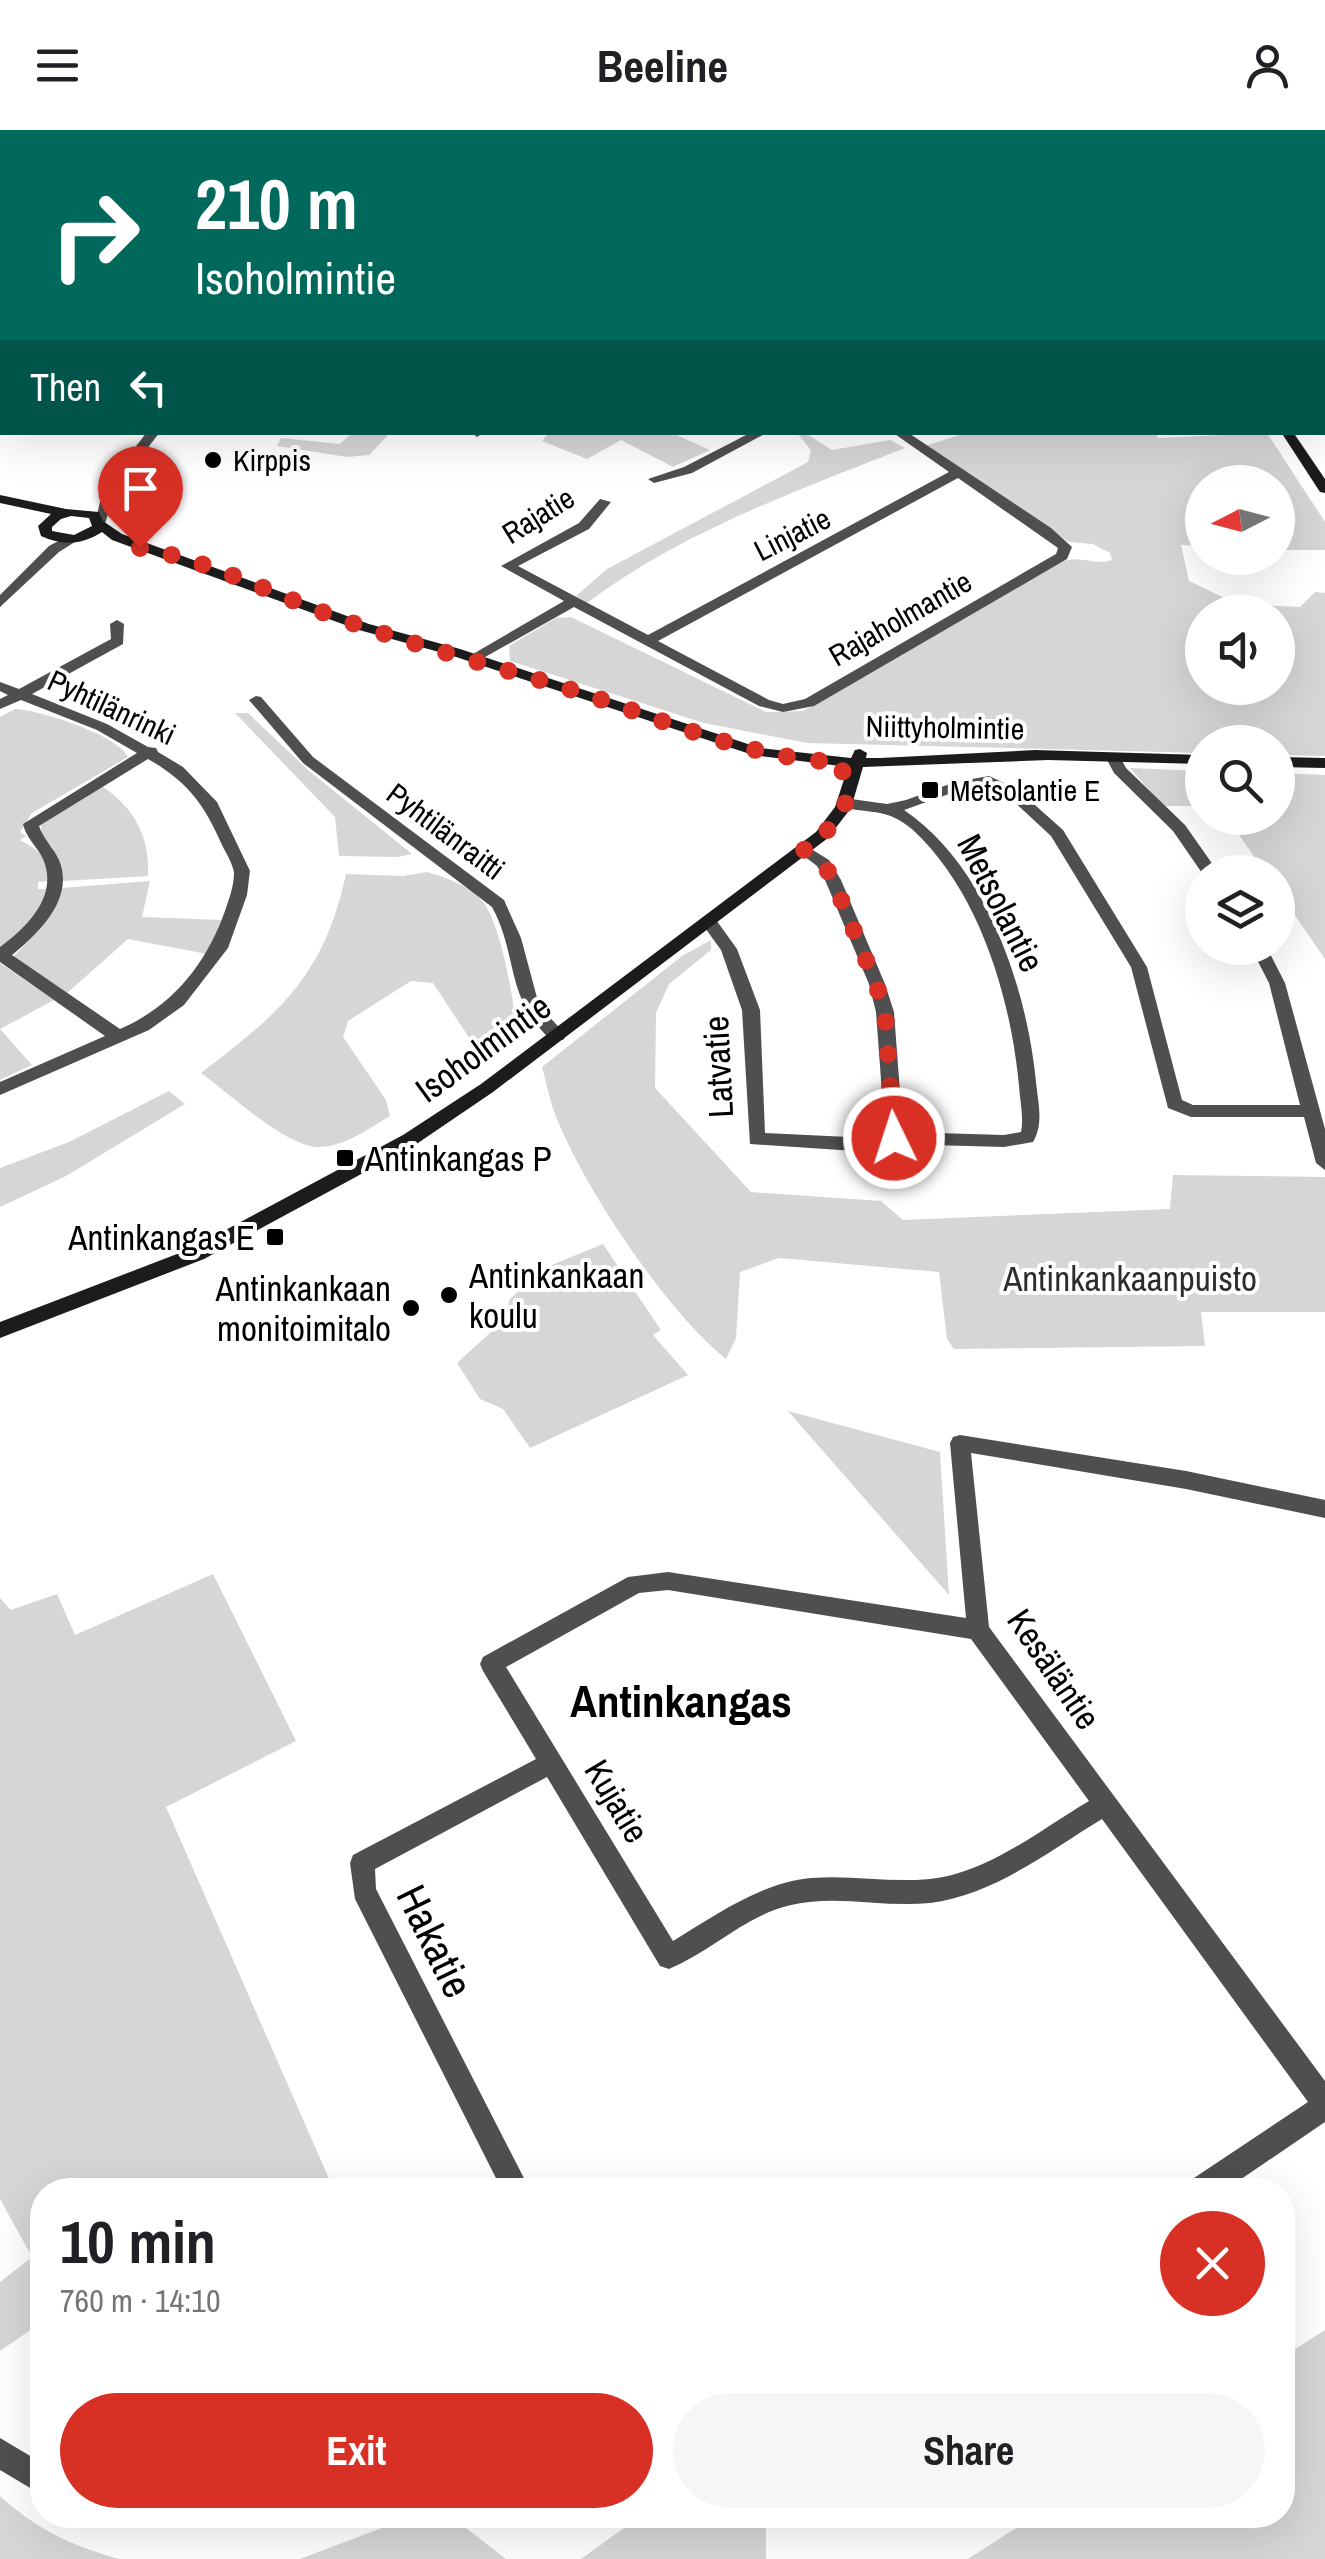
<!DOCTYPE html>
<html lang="en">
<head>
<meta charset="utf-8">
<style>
	:root { --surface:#fff; --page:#f6f6f6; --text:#202124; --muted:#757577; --accent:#d93025 }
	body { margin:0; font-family:"Archivo Narrow",sans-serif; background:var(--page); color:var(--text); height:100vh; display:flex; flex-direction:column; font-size:38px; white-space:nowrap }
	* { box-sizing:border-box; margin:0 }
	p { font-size:32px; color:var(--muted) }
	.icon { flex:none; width:55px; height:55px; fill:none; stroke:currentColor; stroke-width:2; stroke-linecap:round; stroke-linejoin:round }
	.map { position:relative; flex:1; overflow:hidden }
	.side { position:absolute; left:30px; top:2048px; width:1265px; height:350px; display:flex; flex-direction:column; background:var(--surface); border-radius:40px; box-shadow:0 10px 40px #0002 }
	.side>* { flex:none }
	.banner { position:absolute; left:0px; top:0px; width:1325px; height:305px; box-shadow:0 10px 40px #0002; background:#00695c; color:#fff; overflow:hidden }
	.needle { width:65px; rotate:264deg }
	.buttons { position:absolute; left:1185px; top:335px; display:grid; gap:20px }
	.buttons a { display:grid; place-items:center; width:110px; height:110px; border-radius:50%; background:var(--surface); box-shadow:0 10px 40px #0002; font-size:50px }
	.pin { position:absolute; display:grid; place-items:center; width:85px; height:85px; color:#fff; margin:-102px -42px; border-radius:50% 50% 50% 0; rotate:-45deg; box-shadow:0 0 10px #0007 }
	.pin .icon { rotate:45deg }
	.me { position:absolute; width:110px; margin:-55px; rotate:356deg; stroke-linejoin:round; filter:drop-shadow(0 0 8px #0008) }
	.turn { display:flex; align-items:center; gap:35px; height:210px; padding:0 30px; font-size:45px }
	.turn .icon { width:130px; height:130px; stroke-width:2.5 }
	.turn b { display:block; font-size:70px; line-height:85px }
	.then { display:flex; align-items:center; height:95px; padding:0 30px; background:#0003; gap:20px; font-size:38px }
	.round { display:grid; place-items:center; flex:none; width:105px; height:105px; border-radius:52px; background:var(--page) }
	.summary { display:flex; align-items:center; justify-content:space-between; height:170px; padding:0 30px }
	h1 { font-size:60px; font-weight:800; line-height:75px }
	.cta { display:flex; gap:20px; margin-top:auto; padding:20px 30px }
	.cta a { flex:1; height:115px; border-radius:60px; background:var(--accent); color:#fff; font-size:40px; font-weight:800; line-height:115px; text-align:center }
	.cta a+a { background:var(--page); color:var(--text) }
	header { display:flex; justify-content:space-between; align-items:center; height:130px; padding:0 30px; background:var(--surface); font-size:45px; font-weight:800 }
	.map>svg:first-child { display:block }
	.green { fill:#d6d6d6; fill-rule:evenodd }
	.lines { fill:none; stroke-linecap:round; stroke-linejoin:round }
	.street { fill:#4f4f4f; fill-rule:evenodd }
	.secondary { fill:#1c1c1c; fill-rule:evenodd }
	.highway { fill:#000; fill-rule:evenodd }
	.rail-casing { stroke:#000; stroke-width:5 }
	.rail { stroke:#fff; stroke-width:2.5; stroke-dasharray:9; stroke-linecap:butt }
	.route { stroke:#d93025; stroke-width:18; stroke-dasharray:0 32.4 }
	.poi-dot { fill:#000; stroke:#fff; stroke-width:4 }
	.labels { text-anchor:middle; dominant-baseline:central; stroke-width:8; stroke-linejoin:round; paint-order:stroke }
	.far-poi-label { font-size:30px; fill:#000; stroke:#fff; text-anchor:start }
	.far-street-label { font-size:30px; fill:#000; stroke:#fff }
	.street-label { font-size:35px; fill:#000; stroke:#fff }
	.poi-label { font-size:35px; fill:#000; stroke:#fff; text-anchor:start }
	.park-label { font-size:35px; fill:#2d2d2d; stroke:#fff }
	.near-street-label { font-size:42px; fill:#000; stroke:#fff }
	.district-label { font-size:45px; font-weight:bold; fill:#000; stroke:#fff }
</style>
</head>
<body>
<header><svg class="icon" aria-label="menu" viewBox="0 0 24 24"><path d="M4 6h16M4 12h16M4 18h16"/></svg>Beeline<svg class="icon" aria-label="person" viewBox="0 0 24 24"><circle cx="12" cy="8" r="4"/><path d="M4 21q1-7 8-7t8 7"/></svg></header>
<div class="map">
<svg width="1325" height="2429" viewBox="0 0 1325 2429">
	<rect width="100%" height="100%" fill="#fff"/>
	<g class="green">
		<path d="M1155,302L1158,308L1267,303L1325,392V420H1278V352H1202V416L1181,415L1189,451L1237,474L1300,477L1315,462L1325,463V626L1278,625V612H1202V623L807,613L704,593L510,531L509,516L556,488L571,487L766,582L803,581L1064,431C1082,425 1094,436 1112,430L1110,423L1093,414L1069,412L922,317L966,303ZM1202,482H1278V558H1202Z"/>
		<path d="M352,303H390L369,325L347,327L277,316L281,308L340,314Z"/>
		<path d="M549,303H672L710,320L673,337L621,310L587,329L542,311Z"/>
		<path d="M797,303H805L832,320L890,310L905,318C796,361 681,402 587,473L576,466L607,439L808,332L811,320Z"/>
		<path d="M15,579C40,580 118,605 128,627L32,683L20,702L26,706L20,710C39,721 47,724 48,751L38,752V759H46C40,786 21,802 0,818V587Z"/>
		<path d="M235,583H248L308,640L412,724L397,727L339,726L335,687Z"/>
		<path d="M1130,638L1202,641V676H1163Z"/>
		<path d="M1278,643L1325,645V829L1278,761V742H1265L1227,688H1278Z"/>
		<path d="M102,656C134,678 150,706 148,746L63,751L53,718L41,707V695Z"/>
		<path d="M427,742C448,748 476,758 487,778C502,803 515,874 516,902L489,919L470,909L433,853L411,851L348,891L343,907L386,970L390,986C370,998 344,1017 319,1017C286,1017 229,963 201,943C280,883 324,846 346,744L403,746Z"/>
		<path d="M150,751L142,787L222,790L207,824L128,809L66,864L13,827L42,797L61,758Z"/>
		<path d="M711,810V820L669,854L656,883L655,958L751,1062L881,1071L903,1090L1170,1079L1173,1045L1325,1047V1182H1201L1205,1216L954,1219L947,1209L939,1142L779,1128L740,1142L736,1208L726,1229C667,1182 585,1059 557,989C550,973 547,954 542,937L682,826Z"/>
		<path d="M0,833L54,870L0,899L32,935L0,950Z"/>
		<path d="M169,961L185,974L66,1046L0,1077V1038L69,1012Z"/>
		<path d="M603,1114L661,1200L653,1205L688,1245L530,1318L503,1279L480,1269L457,1233L503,1191L510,1169L523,1157L549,1136Z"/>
		<path d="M788,1281L940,1322L949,1465Z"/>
		<path d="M213,1444L296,1611L166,1677L334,2060H42V2192L0,2221V2152L32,2127L0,2069V1468L11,1480L57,1464L75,1505Z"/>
		<path d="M1325,2200V2429H968L1036,2385H1282L1283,2227Z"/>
		<path d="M0,2366C36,2399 72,2416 119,2429H0Z"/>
		<path d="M416,2385L453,2388L506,2429H300Z"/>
		<path d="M642,2385H766V2429H581Z"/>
	</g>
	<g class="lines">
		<g class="street">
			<path d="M188,0H198L199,2H189Z"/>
			<path d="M485,0H495L496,2H486Z"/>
			<rect x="0" y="120" width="2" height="6"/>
			<rect x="0" y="157" width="2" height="7"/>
			<path d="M2,245V253L0,254V246Z"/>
			<path d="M0,268L2,269V276H0Z"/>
			<path d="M147,302H160L115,360L105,394H95L103,359Z"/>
			<path d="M471,302H483V303L477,307Z"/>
			<path d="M752,302H768L692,343L654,353L648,349L684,337Z"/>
			<path d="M892,302H907L1051,398L1072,417L1067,429L814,576L783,582L759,576L574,477L478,531L466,528L564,471L501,436L579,393L600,369L611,372L589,399L518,436L648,505L949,342ZM958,348L1058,418L1056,424L805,569L783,574L769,570L658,511Z"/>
			<path d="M66,407L78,410L59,422L0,477V465L49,416Z"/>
			<path d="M117,490L124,494L123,514L32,564L107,594L148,617L156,618L158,622L183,637L217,672L250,741L247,765L228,818L184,875L149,900L0,965V952L105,906L0,832V817C27,797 59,766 43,729C37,716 26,708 23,694L137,623L97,600L21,570L0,579V569L8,565L0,561V552L19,559L111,509L110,494ZM148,629C188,652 204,674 222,715C226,723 233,734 234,743C234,756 229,769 225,781C206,834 173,876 120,899L12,825C39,803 75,768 59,730C54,718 43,709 39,696Z"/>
			<path d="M256,566L261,567L313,627L504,770L521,808L539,875L563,902L566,906L563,910H551C504,866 519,827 492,777L303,633L249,570Z"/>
			<path d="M1114,623L1119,625L1126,638L1185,695L1218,742L1202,743L1173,701L1114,643L1106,628Z"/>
			<path d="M989,646L1017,659L1063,700L1147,837L1182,970L1193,975H1300L1269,853L1251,818H1267L1285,853L1325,999V1040L1316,1033L1304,987H1191L1168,978L1131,837L1051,706L1007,665L987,656L963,659L904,680C986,735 1027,858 1036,952C1038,973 1044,993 1033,1012L1004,1017L894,1014L870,1022L750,1014L742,880L721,820L700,791L708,786L714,787L737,819L760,880L765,1003L870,1008L885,1004L876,882L869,854L825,750L817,736L795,719L803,714L829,730L841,750L885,854L894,882L903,1002L1004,1005L1021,1002C1024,988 1020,971 1019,956C1011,869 980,762 913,700C883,673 857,687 836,673L844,668L887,674L906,670L955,652Z"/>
			<path d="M960,1305L1186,1341L1325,1370V1388L1186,1359L971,1323L989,1497L1325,1951V1992L1225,2060H1187L1191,2050L1308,1972L1102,1689C1049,1721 994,1765 930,1773C884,1778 837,1764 791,1775C746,1785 711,1822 669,1839L660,1836L547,1647L375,1739L376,1759L530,2060H502L355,1769L350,1733L353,1725L536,1629L483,1541L480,1534L483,1527L628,1447L668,1442L966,1488L950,1313L953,1307ZM668,1460L971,1509L1089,1671C1045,1697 999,1734 948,1746C903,1756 857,1744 811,1748C760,1753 716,1785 673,1811L506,1537L639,1463Z"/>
			<path d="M0,2308L42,2333V2365L0,2340Z"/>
		</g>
		<g class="secondary">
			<path d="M1007,0H1019L1021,2H1009Z"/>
			<path d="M1281,302H1293L1325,349V363L1320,362Z"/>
			<path d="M0,365L66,379L99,382L103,391L122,404L369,494L460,519L760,618L851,628L855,620L860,619L867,623L866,628H880L1035,620L1202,625V634L1048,630L863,637L851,678L828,708L493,962L415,1015L204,1129L0,1208V1192L190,1119L403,1005L481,954L816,702L835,677L848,637L753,625L450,525L359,500L112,410L102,402C82,415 63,416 41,406L38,396L51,384L0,373ZM71,386L89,388L92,396L74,405L52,401V397L61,389Z"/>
			<path d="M1278,627L1325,628V638L1278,637Z"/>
		</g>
		<g class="highway">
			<path d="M1088,0H1107L1108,2H1089Z"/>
			<path d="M1322,87L1325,88V98L1322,97Z"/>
		</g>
		<g class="rail-casing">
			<path id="rail" d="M1322,38L1325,42"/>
		</g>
		<use href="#rail" class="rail"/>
	</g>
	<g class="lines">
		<path class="route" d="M140,418C206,429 270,463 333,486C411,515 493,535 572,560C661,588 749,630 842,632C842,644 845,655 846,667C846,690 819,707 803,719L823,733L833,750L876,854L885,882L894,1008"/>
	</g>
	<g class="poi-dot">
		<circle cx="213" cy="330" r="10"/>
		<rect x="920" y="650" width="20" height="20" rx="5"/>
		<rect x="335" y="1018" width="20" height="20" rx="5"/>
		<rect x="265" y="1097" width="20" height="20" rx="5"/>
		<circle cx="449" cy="1165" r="10"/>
		<circle cx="411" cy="1178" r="10"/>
	</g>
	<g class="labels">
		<g class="far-poi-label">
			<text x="233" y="330">Kirppis</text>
			<text x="950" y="660">Metsolantie E</text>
		</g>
		<g class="far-street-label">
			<text transform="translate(538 385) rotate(-32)">Rajatie</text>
			<text transform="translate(792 404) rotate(-27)">Linjatie</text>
			<text transform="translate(900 488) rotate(-30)">Rajaholmantie</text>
			<text transform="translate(112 577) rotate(25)">Pyhtilänrinki</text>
			<text transform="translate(945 597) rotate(1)">Niittyholmintie</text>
			<text transform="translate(446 701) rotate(37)">Pyhtilänraitti</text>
		</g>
		<g class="street-label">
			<text transform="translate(1001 773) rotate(63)">Metsolantie</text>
			<text transform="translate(483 918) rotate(-36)">Isoholmintie</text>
			<text transform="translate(718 937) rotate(-93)">Latvatie</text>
			<text transform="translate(1054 1539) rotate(56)">Kesäläntie</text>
			<text transform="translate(617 1671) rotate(59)">Kujatie</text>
		</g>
		<g class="poi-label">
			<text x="365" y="1028">Antinkangas P</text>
			<text x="255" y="1107" text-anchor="end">Antinkangas E</text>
			<text x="469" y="1145">Antinkankaan<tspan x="469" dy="40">koulu</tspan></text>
			<text x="391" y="1158" text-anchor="end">Antinkankaan<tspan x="391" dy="40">monitoimitalo</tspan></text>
		</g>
		<g class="park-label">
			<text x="1130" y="1148">Antinkankaanpuisto</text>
		</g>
		<g class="near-street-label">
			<text transform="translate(435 1811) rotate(64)">Hakatie</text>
		</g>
		<g class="district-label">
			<text x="681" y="1570">Antinkangas</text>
		</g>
	</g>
</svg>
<div class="buttons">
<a><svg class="needle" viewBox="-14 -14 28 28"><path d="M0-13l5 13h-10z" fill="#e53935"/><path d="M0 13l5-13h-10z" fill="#757577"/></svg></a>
<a><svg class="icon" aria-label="sound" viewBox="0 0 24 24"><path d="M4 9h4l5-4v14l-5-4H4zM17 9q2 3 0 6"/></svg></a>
<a><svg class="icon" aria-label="search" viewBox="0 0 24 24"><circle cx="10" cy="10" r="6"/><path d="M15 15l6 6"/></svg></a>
<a><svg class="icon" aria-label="layers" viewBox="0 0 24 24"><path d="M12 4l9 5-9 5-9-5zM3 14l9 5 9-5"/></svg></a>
</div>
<div class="pin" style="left:140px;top:418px;background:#d93025"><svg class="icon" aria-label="arrive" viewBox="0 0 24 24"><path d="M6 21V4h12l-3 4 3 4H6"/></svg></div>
<svg class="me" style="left:894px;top:1008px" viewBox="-20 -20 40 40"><circle r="17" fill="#d93025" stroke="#fff" stroke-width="3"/><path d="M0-11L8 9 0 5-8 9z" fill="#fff"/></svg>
<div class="banner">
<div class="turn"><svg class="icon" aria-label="right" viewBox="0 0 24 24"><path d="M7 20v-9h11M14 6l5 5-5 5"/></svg><div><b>210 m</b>Isoholmintie</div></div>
<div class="then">Then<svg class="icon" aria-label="left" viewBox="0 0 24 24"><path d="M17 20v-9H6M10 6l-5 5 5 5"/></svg></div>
</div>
<section class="side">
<div class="summary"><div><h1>10 min</h1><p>760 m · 14:10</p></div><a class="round" style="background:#d93025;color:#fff"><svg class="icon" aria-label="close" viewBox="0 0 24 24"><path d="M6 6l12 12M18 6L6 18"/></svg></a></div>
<div class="cta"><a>Exit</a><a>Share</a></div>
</section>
</div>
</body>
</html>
